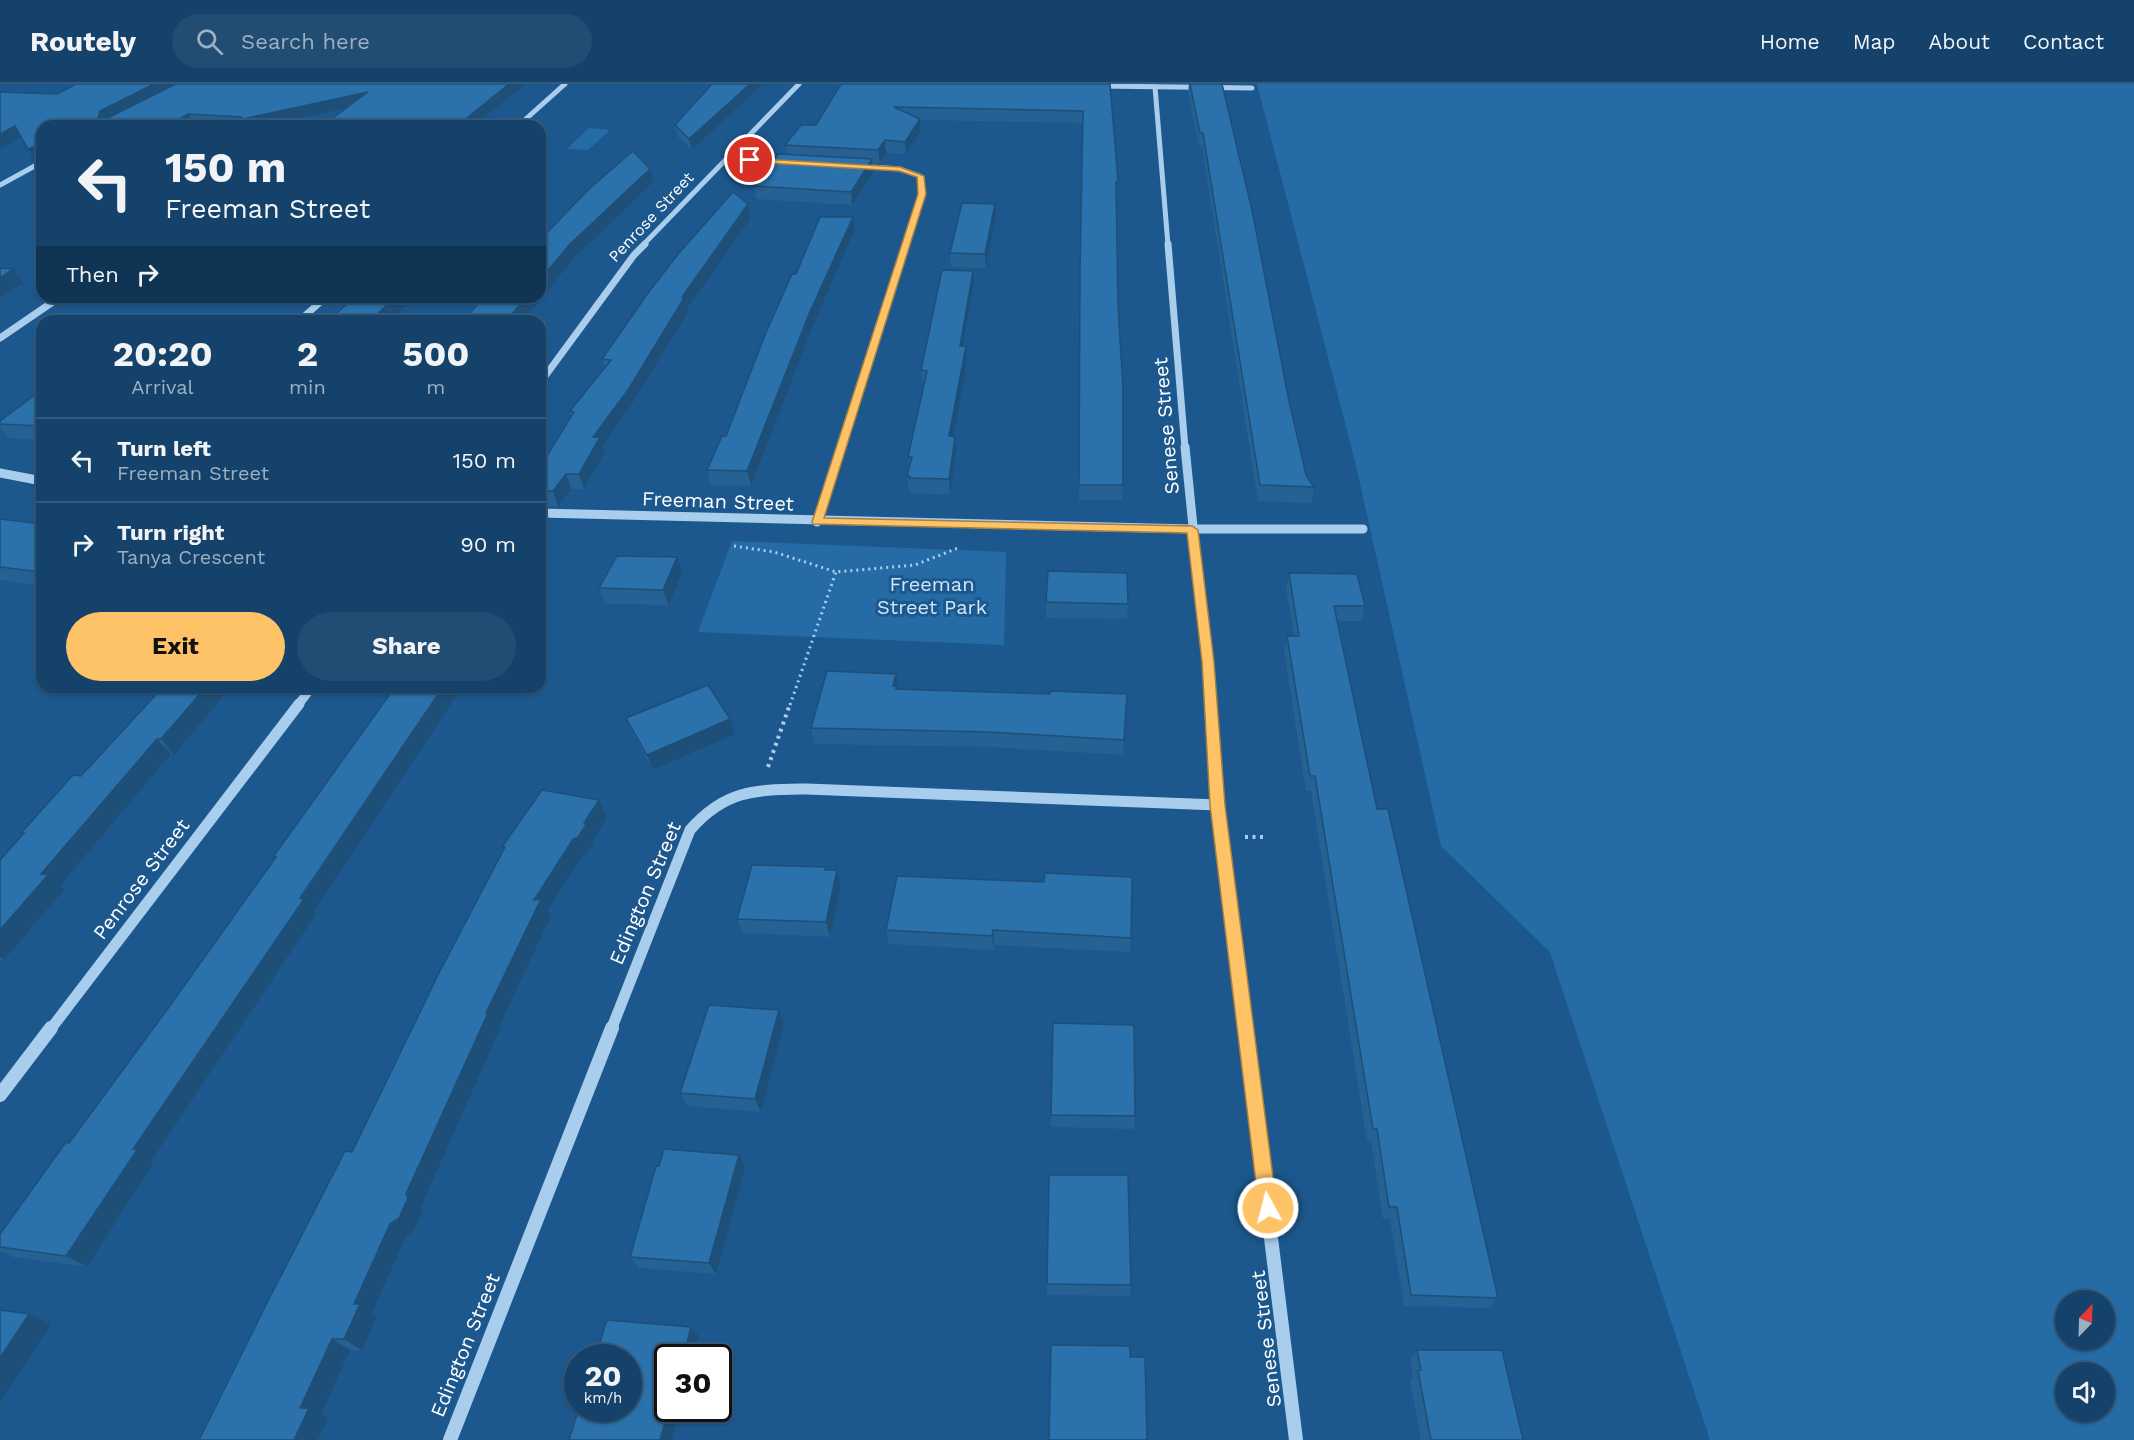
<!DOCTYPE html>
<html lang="en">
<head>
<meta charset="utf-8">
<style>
	:root { --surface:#15426a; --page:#224d72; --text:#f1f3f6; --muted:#9db0c1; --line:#345b7e; --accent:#fec366 }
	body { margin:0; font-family:"Work Sans",sans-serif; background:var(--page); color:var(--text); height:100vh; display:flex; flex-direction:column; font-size:22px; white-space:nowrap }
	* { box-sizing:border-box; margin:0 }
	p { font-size:20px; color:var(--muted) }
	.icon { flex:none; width:33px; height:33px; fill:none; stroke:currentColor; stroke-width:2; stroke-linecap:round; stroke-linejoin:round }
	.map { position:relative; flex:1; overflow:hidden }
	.details { position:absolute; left:36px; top:231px; width:510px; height:378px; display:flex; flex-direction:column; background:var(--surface); border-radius:18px; box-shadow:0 2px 4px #0004,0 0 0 2px var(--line) }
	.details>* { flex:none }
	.banner { position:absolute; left:36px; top:36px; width:510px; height:183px; border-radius:18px; box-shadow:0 2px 4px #0004,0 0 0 2px var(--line); background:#15426a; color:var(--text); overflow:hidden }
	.needle { width:39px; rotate:23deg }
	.fabs { position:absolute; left:2055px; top:1206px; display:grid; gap:12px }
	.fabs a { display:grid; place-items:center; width:60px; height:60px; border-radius:50%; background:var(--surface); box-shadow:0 2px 4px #0004,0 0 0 2px var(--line); font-size:30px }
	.speed { position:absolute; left:564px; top:1260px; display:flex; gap:12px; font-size:30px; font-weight:700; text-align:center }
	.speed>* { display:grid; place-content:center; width:78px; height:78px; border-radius:50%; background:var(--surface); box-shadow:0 2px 4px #0004,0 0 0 2px var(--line); line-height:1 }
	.speed small { font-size:15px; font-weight:400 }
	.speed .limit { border:3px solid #111; border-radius:9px; background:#fff; color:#111 }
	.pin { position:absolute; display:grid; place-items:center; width:51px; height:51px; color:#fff; margin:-26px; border:3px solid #fff; border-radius:50%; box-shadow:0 2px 6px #0007 }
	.me { position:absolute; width:66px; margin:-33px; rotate:353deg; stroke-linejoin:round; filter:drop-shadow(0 0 4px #0008) }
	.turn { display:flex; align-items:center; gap:21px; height:126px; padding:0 30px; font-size:27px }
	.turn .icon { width:78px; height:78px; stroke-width:2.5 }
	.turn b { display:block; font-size:42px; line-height:51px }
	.then { display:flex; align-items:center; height:57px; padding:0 30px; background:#0003; gap:12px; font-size:22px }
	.eta { display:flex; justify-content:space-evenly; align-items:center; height:102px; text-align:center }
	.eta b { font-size:36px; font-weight:700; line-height:42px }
	.primary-button { display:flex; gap:12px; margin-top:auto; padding:12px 30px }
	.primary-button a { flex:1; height:69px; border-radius:36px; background:var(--accent); color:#111; font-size:24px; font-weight:700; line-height:69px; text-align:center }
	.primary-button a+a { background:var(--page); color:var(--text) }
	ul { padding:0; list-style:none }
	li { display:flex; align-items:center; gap:18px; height:84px; padding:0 30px; border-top:2px solid var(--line) }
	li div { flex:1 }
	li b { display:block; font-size:22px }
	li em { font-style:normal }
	header { display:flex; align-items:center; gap:36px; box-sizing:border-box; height:84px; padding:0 30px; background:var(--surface); border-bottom:2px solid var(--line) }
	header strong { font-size:28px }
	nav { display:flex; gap:33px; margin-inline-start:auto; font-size:21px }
	.search { width:420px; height:54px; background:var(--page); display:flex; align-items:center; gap:15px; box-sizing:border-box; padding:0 21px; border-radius:33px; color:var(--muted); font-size:22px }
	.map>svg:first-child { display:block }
	.green { fill:#256ca6; fill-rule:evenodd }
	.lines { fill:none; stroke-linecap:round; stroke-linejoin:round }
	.path-far1 { stroke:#a9ceed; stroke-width:3; stroke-dasharray:2 4; stroke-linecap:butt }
	.path { stroke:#a9ceed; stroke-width:4; stroke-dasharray:3 4.5; stroke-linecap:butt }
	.minor-far4 { stroke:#a9ceed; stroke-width:5 }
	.minor-far3 { stroke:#a9ceed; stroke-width:7 }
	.minor-far2 { stroke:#a9ceed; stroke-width:9 }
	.minor-far1 { stroke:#a9ceed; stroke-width:11 }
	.minor { stroke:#a9ceed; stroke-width:14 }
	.wall { fill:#256193 }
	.shaded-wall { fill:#1e4f78 }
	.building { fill:#2b71ab; stroke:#1e4f78; stroke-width:1.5 }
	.route { fill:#fec366; stroke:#a57f42; stroke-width:1.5 }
	.labels { text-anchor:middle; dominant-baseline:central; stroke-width:6; stroke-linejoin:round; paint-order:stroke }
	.far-street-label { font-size:16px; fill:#fff; stroke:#1c588d }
	.street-label { font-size:20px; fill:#fff; stroke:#1c588d }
	.park-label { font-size:20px; fill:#cfe6fa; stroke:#1c588d }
</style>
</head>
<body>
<header>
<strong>Routely</strong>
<div class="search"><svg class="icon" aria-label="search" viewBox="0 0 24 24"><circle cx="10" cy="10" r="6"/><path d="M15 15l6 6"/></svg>Search here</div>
<nav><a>Home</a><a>Map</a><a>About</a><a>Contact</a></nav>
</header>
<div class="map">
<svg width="2134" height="1356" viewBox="0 0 2134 1356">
	<rect width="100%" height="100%" fill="#1c588d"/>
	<g class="green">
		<path d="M1257,0H2134V1356H1710L1550,868L1441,762L1355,377ZM2066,1216H2104V1256H2066ZM2066,1288H2104V1328H2066Z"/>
		<path d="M589,44L610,46L588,66L567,65Z"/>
		<path d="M732,457L1006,468L1004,561L698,548Z"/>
	</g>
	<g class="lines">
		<g class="path-far1">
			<path d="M734,462L774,468L836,488L915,481L958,464"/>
			<path d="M790,621L836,488"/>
		</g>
		<g class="path">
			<path d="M768,683L790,620"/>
			<path d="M1245,753H1264"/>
		</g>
		<g class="minor-far4">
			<path d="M1098,2L1252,4"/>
			<path d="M1155,3L1168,161"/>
			<path d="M518,42L565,0"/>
			<path d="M728,75L786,78"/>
			<path d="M858,82L900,85L920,92L922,110L906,161"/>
			<path d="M0,101L42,78"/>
			<path d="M643,161L799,0"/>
		</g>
		<g class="minor-far3">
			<path d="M1168,160L1185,364"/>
			<path d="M299,237L326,213"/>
			<path d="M0,254L60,213"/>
			<path d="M540,299L634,171L645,160"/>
			<path d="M841,364L906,160"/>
		</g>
		<g class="minor-far2">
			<path d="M1185,363L1211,621"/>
			<path d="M0,389L42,397"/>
			<path d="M540,429L1192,445H1363"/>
			<path d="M817,438L841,363"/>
			<path d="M298,621L312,603"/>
		</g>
		<g class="minor-far1">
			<path d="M1211,620L1218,721L1246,946"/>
			<path d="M50,946L299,620"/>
			<path d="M611,946L690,746C726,705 756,706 807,705L1218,721"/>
		</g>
		<g class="minor">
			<path d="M1245,944L1296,1356"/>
			<path d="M0,1011L51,944"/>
			<path d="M450,1356L612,944"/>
		</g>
	</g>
	<g class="wall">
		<path d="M712,0H763L692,66L678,53L675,41Z"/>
		<path d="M841,0H1110L1118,98L1117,111H1116L1123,401L1122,416H1079L1080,187L1083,39L920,36L921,47L906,70L886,69L880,79H872L874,88L852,121L756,115L754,102L787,71L785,61L816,41Z"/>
		<path d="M1189,0H1190L1289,317L1306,391L1314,403L1311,419L1258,417L1202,62H1199L1188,8Z"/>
		<path d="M0,8L346,25L265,42H219L194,41L192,42H42V90Z"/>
		<path d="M748,120L751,134L687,225L688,228L632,320L603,361L605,368L584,405H571L558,423L543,422L549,436L544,442L540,440V383L571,332L570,327L605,284L602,275Z"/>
		<path d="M853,133L855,146L812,244L751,402L711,401L707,386L726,352L796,190Z"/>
		<path d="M996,133L986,184L951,183L950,169Z"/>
		<path d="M974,200L964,262H966L967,276L953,353L956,368L950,411L911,409V407H909L907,392L909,384L908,373L924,301H923L921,286Z"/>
		<path d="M42,309V356L9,354L0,343V337Z"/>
		<path d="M0,435L42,440V502L0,496Z"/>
		<path d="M682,488L669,521L605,520L599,504Z"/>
		<path d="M1289,489L1365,522L1361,537H1338L1377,725L1498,1214L1489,1224L1404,1222L1390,1135H1383L1371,1057H1367L1311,707H1306L1284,567L1287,552H1294L1286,504Z"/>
		<path d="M1046,518L1128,520L1127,535L1046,534Z"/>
		<path d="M162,603L174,671L171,670L60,802L64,806L4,876H0V776L23,751L21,749L81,692Z"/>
		<path d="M395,603L314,827L317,829L152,1076L154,1078L87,1183L13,1173L0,1167V1150L69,1059L169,923L275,775L273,773Z"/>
		<path d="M898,605L1050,610H1127L1123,671L990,663L815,660L811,644Z"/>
		<path d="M626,634L735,650L653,686L633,649Z"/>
		<path d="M607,734L593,756L594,759L586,770L582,772L548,826L551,832L499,943L500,945L421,1123L423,1128L414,1147L406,1153L372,1229L377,1232L362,1267L350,1266L321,1331L328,1334L318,1356H199L352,1068L504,766L502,763Z"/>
		<path d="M837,786L841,801L830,853L743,849L737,835Z"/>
		<path d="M897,792L1131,854L1130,868L994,861V866L889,860L886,846Z"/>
		<path d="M779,926L784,940L761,1028L687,1022L680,1009Z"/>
		<path d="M1051,1031L1135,1032L1134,1045L1051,1043Z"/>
		<path d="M739,1071L745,1084L716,1190L639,1184L630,1173Z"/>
		<path d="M1047,1200L1131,1201L1130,1212L1047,1211Z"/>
		<path d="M1417,1266L1523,1356H1421L1410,1296L1413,1293L1410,1276Z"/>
	</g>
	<g class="shaded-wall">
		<path d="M154,0H180L106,38L98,34L100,27Z"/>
		<path d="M509,0H525L474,42H457Z"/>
		<path d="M750,0H763L692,66L689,55Z"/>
		<path d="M368,8L372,19L265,42H246L243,35Z"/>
		<path d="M188,30L194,41L192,42H167Z"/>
		<path d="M920,35L921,47L906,70L905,58Z"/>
		<path d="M15,42L22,53L0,65V50Z"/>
		<path d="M885,56L886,69L880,79L878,66Z"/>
		<path d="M35,62L42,73L35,76L28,65Z"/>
		<path d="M872,75L874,88L852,121L851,108Z"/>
		<path d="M650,85L653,98L573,175L523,237H506L526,213H540V196L569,161Z"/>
		<path d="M748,120L751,134L687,225L688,228L632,320L603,361L605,368L584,405L579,390L593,353L682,213Z"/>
		<path d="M995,120L996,133L986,184L985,170Z"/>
		<path d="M853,133L855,146L812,244L751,402L747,387L809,230Z"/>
		<path d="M13,185L23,199L0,214V194Z"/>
		<path d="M973,187L974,200L961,276L960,262Z"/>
		<path d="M395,213H404L407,221L390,237H370Z"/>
		<path d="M966,262L967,276L951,368L949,352Z"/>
		<path d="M955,353L956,368L950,411L949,395Z"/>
		<path d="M566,390L571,405L558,423L553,407Z"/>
		<path d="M543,421L549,436L544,442L540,432V424Z"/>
		<path d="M677,473L682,488L669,521L663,506Z"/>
		<path d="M896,590L898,605L897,609L893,602Z"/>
		<path d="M206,603H231L174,671L161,655Z"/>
		<path d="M443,603H462L314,827L317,829L152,1076L154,1078L87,1183L66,1172L133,1065Z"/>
		<path d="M730,635L735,650L653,686L647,671Z"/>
		<path d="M157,655L171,670L60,802L64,806L4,876L0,873V846L41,790Z"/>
		<path d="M599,716L607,734L593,756L594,759L586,770L582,772L548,826L551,832L499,943L500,945L421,1123L423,1128L414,1147L406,1153L372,1229L377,1232L362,1267L344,1255L354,1220L390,1140L406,1110L486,929L534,816Z"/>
		<path d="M837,786L841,801L830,853L826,838Z"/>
		<path d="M993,846L994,861V866L992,852Z"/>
		<path d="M779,926L784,940L761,1028L755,1015Z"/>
		<path d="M739,1071L745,1084L716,1190L709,1179Z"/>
		<path d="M29,1230L51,1240L0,1318V1274Z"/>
		<path d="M691,1243L699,1252L693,1274H683Z"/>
		<path d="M332,1255L350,1266L321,1331L328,1334L318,1356H294L300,1324Z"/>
		<path d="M669,1324H680L672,1356H660Z"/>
	</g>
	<g class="building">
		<path d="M76,0H154L100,27L98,34L104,36L176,0H509L457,42H322L368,8L243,35L241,33L188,30L167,42H42V90L33,74L39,70V64L35,62L28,65L15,42L0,50V8L57,10Z"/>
		<path d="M712,0H750L689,55L675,41Z"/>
		<path d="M841,0H1110L1118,98H1116L1118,222L1123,304V401H1079L1080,187L1083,27L894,23L920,35L905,58L885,56L878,66L785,61L801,41H816Z"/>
		<path d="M1190,0H1222L1252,126L1289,317L1306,391L1314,403L1260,401L1203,49H1200Z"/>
		<path d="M633,67L650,85L569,161L540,196V156L589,105Z"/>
		<path d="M778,70L872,75L851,108L754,102Z"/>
		<path d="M733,108L748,120L682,213L684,214L628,306L593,353H600L579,390H566L553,407H540V383L574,328L570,327L611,276L602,275L648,209L679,169Z"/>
		<path d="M962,119L995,120L985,170L950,169Z"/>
		<path d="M820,133H853L809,230L747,387L707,386L722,352H726L765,251L792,190H796Z"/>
		<path d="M0,184L13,185L0,194Z"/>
		<path d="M942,186L973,187L960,262H966L949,352L955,353L949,395L910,394V392H907L912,373H908L927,287L921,286Z"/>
		<path d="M355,213H395L370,237H328Z"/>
		<path d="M484,213H526L506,237H463Z"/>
		<path d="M39,308L42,309V341L41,342L0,340V337Z"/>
		<path d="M0,435L42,440V488L0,483Z"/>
		<path d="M617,472L677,473L663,506L599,504Z"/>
		<path d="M1048,487L1127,489L1128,520L1046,518Z"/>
		<path d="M1289,489L1357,490L1365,522H1334L1377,725H1388L1498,1214L1411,1211L1397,1123H1389L1377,1045H1373L1315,692H1310L1287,552H1299Z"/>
		<path d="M827,587L896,590L893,602H896V605L1050,610L1051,607L1127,610L1124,656L989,648L811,644Z"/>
		<path d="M708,601L730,635L647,671L626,634Z"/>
		<path d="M163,603H206L161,655H157L41,790L48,791L0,846V776L24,749H21L73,691L81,692Z"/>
		<path d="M395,603H443L300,814L304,815L133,1065L137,1066L66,1172L0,1163V1150L66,1058L69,1059L169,923L276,773H273Z"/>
		<path d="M542,706L599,716L584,739L586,741L578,753L573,755L534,816L541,815L486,929H488L406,1110L408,1114L399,1134L390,1140L354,1220H360L344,1255H332L300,1324H309L294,1356H199L269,1215L345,1067L352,1068L439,889L505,763H502Z"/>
		<path d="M752,781L826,783L825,786H837L826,838L737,835Z"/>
		<path d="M1045,789L1132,793L1131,854L993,846L992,852L886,846L897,792L1044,798Z"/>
		<path d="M709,921L779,926L755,1015L680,1009Z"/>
		<path d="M1053,939L1134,941L1135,1032L1051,1031Z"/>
		<path d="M664,1065L739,1071L709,1179L630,1173L656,1082H659Z"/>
		<path d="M1049,1091H1128L1131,1201L1047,1200Z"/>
		<path d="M0,1226L29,1230L0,1274Z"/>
		<path d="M607,1236L691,1243L683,1274H668V1324H669L660,1356H569L579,1324H628V1274H595Z"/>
		<path d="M1051,1261L1130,1262V1273H1145L1147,1356H1049Z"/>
		<path d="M1417,1266H1502L1523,1356H1431L1418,1287L1421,1286Z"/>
	</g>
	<path class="route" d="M747,74L900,83L924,92L926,110L824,434L1192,442L1198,446L1214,578L1225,721L1277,1124L1275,1131L1268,1133L1262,1131L1259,1124L1210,721L1202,578L1187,449L813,440L812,438L918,110L917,93L899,87L750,78Z"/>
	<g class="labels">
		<g class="far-street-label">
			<text transform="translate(651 133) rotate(-47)">Penrose Street</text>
		</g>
		<g class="street-label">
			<text transform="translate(1166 342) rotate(-95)">Senese Street</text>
			<text transform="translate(718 417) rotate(2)">Freeman Street</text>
			<text transform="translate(141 795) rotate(-53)">Penrose Street</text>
			<text transform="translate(645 809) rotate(-67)">Edington Street</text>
			<text transform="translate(1266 1255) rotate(-97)">Senese Street</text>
			<text transform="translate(465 1261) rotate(-68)">Edington Street</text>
		</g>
		<g class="park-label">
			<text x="932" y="500">Freeman<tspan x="932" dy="23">Street Park</tspan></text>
		</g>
	</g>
</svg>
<div class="fabs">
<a><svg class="needle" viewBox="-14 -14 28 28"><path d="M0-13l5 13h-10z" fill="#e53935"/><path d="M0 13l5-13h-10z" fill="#9db0c1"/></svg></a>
<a><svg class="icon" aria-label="sound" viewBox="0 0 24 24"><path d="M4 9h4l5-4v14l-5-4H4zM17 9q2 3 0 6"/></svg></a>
</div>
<div class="speed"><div>20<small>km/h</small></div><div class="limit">30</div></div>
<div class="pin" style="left:750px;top:76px;background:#d93025"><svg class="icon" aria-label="arrive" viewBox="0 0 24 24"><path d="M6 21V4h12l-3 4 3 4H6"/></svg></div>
<svg class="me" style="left:1268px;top:1124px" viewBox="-20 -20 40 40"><circle r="17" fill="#fec366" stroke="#fff" stroke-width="3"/><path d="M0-11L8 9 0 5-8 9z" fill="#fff"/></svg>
<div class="banner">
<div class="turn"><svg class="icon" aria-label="left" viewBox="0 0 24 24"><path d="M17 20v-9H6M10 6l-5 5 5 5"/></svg><div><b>150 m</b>Freeman Street</div></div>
<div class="then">Then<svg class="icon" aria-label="right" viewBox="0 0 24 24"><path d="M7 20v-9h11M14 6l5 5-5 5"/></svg></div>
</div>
<section class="details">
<div class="eta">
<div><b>20:20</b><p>Arrival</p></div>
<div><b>2</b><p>min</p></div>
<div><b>500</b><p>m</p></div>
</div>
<ul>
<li><svg class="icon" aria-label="left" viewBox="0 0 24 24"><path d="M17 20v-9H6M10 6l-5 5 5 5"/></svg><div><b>Turn left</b><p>Freeman Street</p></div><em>150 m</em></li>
<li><svg class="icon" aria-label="right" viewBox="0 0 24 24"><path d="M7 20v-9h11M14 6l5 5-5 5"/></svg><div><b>Turn right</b><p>Tanya Crescent</p></div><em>90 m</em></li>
</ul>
<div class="primary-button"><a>Exit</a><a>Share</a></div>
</section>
</div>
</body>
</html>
